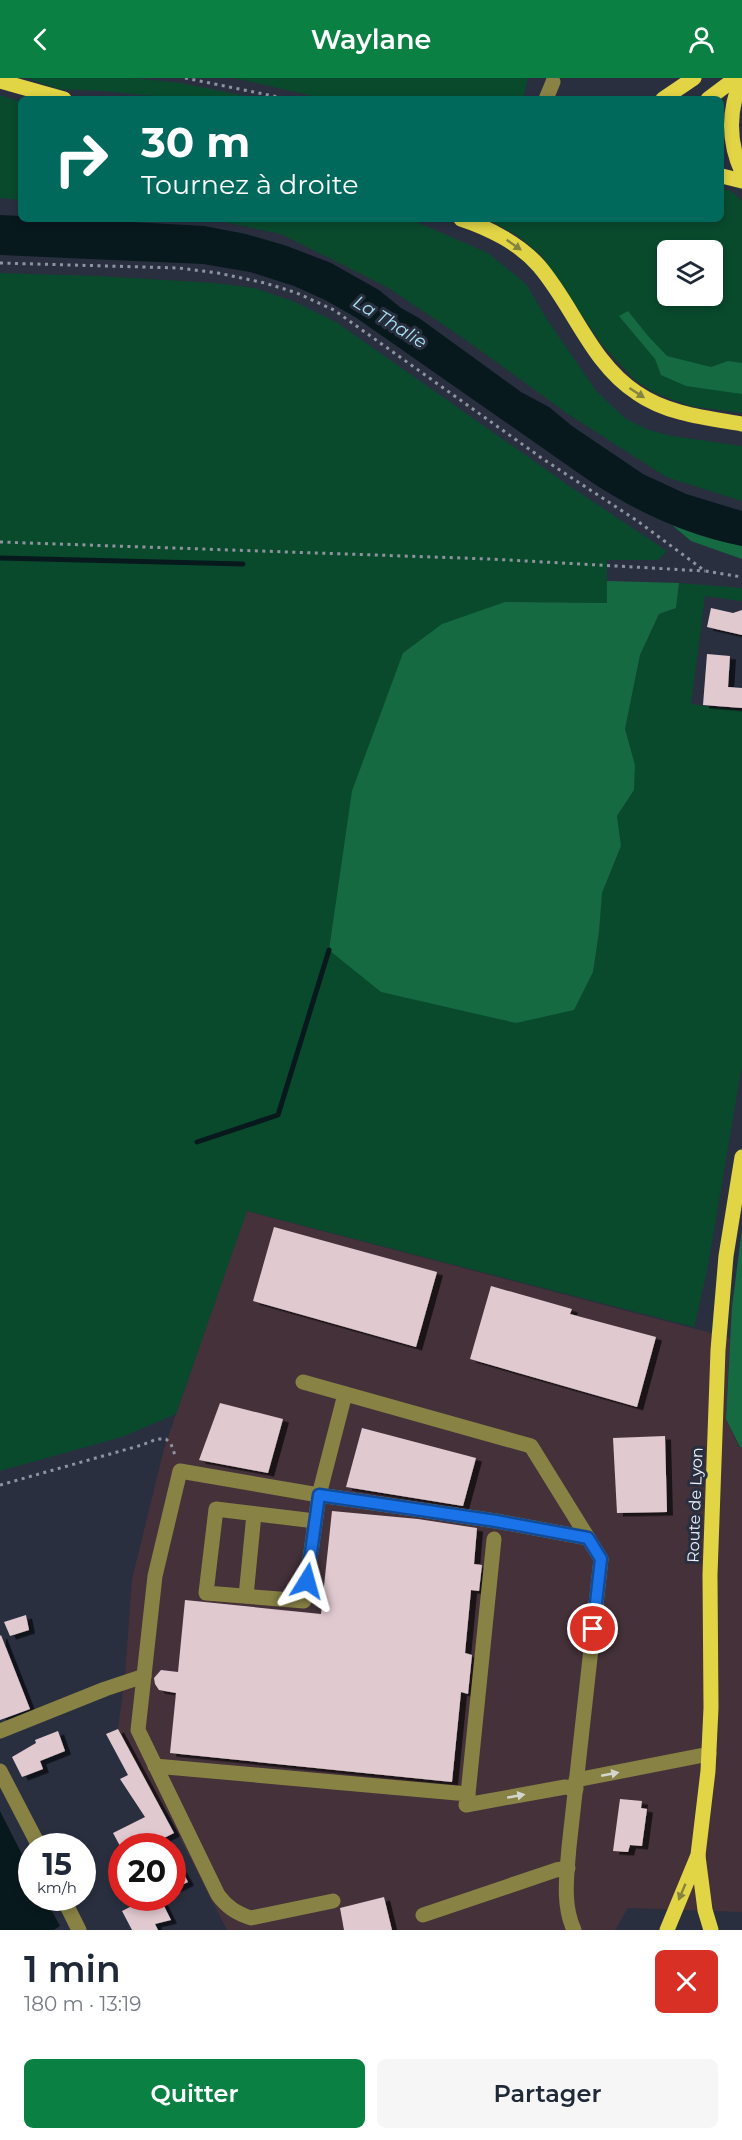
<!DOCTYPE html>
<html lang="fr">
<head>
<meta charset="utf-8">
<style>
	:root { --surface:#fff; --page:#f6f6f7; --text:#1f2937; --muted:#747a83; --accent:#0b8043 }
	body { margin:0; font-family:Montserrat,sans-serif; background:var(--page); color:var(--text); height:100vh; display:flex; flex-direction:column; font-size:22px; white-space:nowrap }
	* { box-sizing:border-box; margin:0 }
	p { font-size:20px; color:var(--muted) }
	.icon { flex:none; width:33px; height:33px; fill:none; stroke:currentColor; stroke-width:2; stroke-linecap:round; stroke-linejoin:round }
	.map { position:relative; height:1852px; overflow:hidden }
	.sheet { display:flex; flex-direction:column; background:var(--surface); flex:1 }
	.sheet>* { flex:none }
	.hud { position:absolute; left:18px; top:18px; width:706px; height:126px; border-radius:9px; box-shadow:0 3px 9px #0003; background:#00695c; color:#fff; overflow:hidden }
	.buttons { position:absolute; left:657px; top:162px; display:grid; gap:12px }
	.buttons a { display:grid; place-items:center; width:66px; height:66px; border-radius:9px; background:var(--surface); box-shadow:0 3px 9px #0003; font-size:30px }
	.speed { position:absolute; left:18px; top:1755px; display:flex; gap:12px; font-size:30px; font-weight:700; text-align:center }
	.speed>* { display:grid; place-content:center; width:78px; height:78px; border-radius:50%; background:var(--surface); box-shadow:0 3px 9px #0003; line-height:1 }
	.speed small { font-size:15px; font-weight:400 }
	.speed .limit { border:9px solid #d22; background:#fff; color:#111 }
	.pin { position:absolute; display:grid; place-items:center; width:51px; height:51px; color:#fff; margin:-26px; border:3px solid #fff; border-radius:50%; box-shadow:0 2px 6px #0007 }
	.me { position:absolute; width:66px; margin:-33px; rotate:8deg; stroke-linejoin:round; filter:drop-shadow(0 0 4px #0008) }
	.turn { display:flex; align-items:center; gap:21px; height:126px; padding:0 24px; font-size:27px }
	.turn .icon { width:78px; height:78px; stroke-width:2.5 }
	.turn b { display:block; font-size:42px; line-height:51px }
	.round { display:grid; place-items:center; flex:none; width:63px; height:63px; border-radius:9px; background:var(--page) }
	.summary { display:flex; align-items:center; justify-content:space-between; height:102px; padding:0 24px }
	h1 { font-size:36px; font-weight:600; line-height:45px }
	.cta { display:flex; gap:12px; margin-top:auto; padding:12px 24px }
	.cta a { flex:1; height:69px; border-radius:9px; background:var(--accent); color:#fff; font-size:24px; font-weight:600; line-height:69px; text-align:center }
	.cta a+a { background:var(--page); color:var(--text) }
	header { display:flex; justify-content:space-between; align-items:center; height:78px; padding:0 24px; background:var(--accent); color:#fff; font-size:27px; font-weight:600 }
	.map>svg:first-child { display:block }
	.commercial { fill:#443139 }
	.green { fill:#094a2d; fill-rule:evenodd }
	.forest { fill:#156a42 }
	.water { fill:#08191e }
	.lines { fill:none; stroke-linecap:round; stroke-linejoin:round }
	.stream { stroke:#08191e; stroke-width:5 }
	.building { fill:#e1c9d0; filter:url(#shadow) }
	.path { stroke:#8e93a0; stroke-width:3; stroke-dasharray:3 4.5; stroke-linecap:butt }
	.minor { stroke:#888244; stroke-width:15 }
	.major { stroke:#e1d445; stroke-width:15 }
	.oneway { fill:#858242 }
	.oneway2 { fill:#d4d6ce }
	.route-casing { stroke:#114b97; stroke-width:15 }
	.route { stroke:#1a73e8; stroke-width:10 }
	.labels { text-anchor:middle; dominant-baseline:central; stroke-width:6; stroke-linejoin:round; paint-order:stroke }
	.street-label { font-size:16px; fill:#edf2fc; stroke:#292f3f }
	.water-label { font-size:18px; font-style:italic; fill:#a9e2f2; stroke:#292f3f }
</style>
</head>
<body>
<header><svg class="icon" aria-label="back" viewBox="0 0 24 24"><path d="M15 5l-7 7 7 7"/></svg>Waylane<svg class="icon" aria-label="person" viewBox="0 0 24 24"><circle cx="12" cy="8" r="4"/><path d="M4 21q1-7 8-7t8 7"/></svg></header>
<div class="map">
<svg width="742" height="1852" viewBox="0 0 742 1852">
	<defs>
		<filter id="shadow"><feDropShadow dx="6" dy="3.5" stdDeviation="0" flood-color="#0009"/></filter>
	</defs>
	<rect width="100%" height="100%" fill="#292f3f"/>
	<path class="commercial" d="M246,1133L730,1260L726,1341L739,1369H742V1834L628,1830L615,1852H227L166,1733L163,1734L118,1651L125,1598L132,1501L164,1371Z"/>
	<g class="green">
		<path d="M28,0H134L181,5L260,21H182L103,13L57,11Z"/>
		<path d="M234,0H528L523,21H327Z"/>
		<path d="M0,17L21,24V122L0,120Z"/>
		<path d="M722,111L731,113L742,123V335L690,328L655,315L635,302L602,267L541,177L518,158L487,141H722ZM668,172H712V218H668Z"/>
		<path d="M195,141H410L488,175L526,206L548,243L597,314L626,341L649,352L672,358L742,368V423L666,399L568,336L463,260L387,209L281,156L215,142Z"/>
		<path d="M0,195L97,198L216,205L254,210L293,223L336,244L568,407L667,473L658,482H607V525L505,524L381,914L447,928L593,894L599,854L602,815L621,768L617,738L634,712L635,687L625,651L640,577L659,536L676,530L679,505L742,510V523L705,518L691,626L742,633V987L707,1193L694,1249L247,1133L176,1336L122,1359L0,1393Z"/>
	</g>
	<g class="forest">
		<path d="M628,233L648,258L667,278L711,289L728,283L742,285V316L686,308L661,297L655,281L619,238Z"/>
		<path d="M672,447L699,457L742,468V481L691,463Z"/>
		<path d="M607,503L679,505L676,530L659,536L640,577L625,651L635,687L634,712L617,738L621,768L602,815L599,854L593,894L574,932L516,945L381,914L329,872L352,713L403,575L442,546L505,524L607,525Z"/>
		<path d="M742,1151V1369H740L726,1341L732,1229Z"/>
	</g>
	<g class="water">
		<path d="M0,137L21,138V141H78L204,148L246,156L287,168L331,185L379,212L401,230L419,240L521,314L549,329L572,348L643,396L686,416L742,433V468C686,457 634,433 587,401L355,239L325,222L294,208L250,194L203,186L0,177Z"/>
		<path d="M0,1733L31,1794L32,1820H45L60,1848L54,1852H0Z"/>
	</g>
	<g class="lines">
		<g class="stream">
			<path d="M0,480L243,486"/>
			<path d="M197,1064L278,1037L329,872"/>
		</g>
	</g>
	<g class="building">
		<path d="M711,530L733,535L742,532V557L707,549Z"/>
		<path d="M707,576L730,578L728,609L742,610V630L703,627Z"/>
		<path d="M274,1149L437,1194L416,1269L253,1223Z"/>
		<path d="M491,1208L572,1231L570,1236L656,1259L637,1329L470,1281Z"/>
		<path d="M220,1325L283,1341L268,1395L199,1382Z"/>
		<path d="M362,1350L476,1380L463,1428L346,1409Z"/>
		<path d="M665,1358L667,1434L617,1435L613,1360Z"/>
		<path d="M332,1433L418,1441L477,1450L474,1486L482,1487L479,1513L471,1512L465,1575L472,1577L468,1616L461,1614L452,1704L170,1675L176,1615L159,1612L155,1606L154,1600L161,1592L178,1594L185,1522L321,1536Z"/>
		<path d="M26,1537L29,1552L10,1558L4,1544Z"/>
		<path d="M1,1557L30,1631L0,1642V1558Z"/>
		<path d="M118,1651L174,1755L148,1768H120L113,1755L145,1739L120,1701L128,1697L106,1656Z"/>
		<path d="M58,1653L65,1673L40,1683L43,1691L22,1699L12,1679L36,1665L35,1662Z"/>
		<path d="M620,1721L642,1723L641,1730L647,1731L642,1768L630,1767L628,1774L613,1773Z"/>
		<path d="M172,1775L188,1804L172,1812Z"/>
		<path d="M384,1819L392,1852H344L340,1830Z"/>
		<path d="M148,1820H160L171,1842L155,1846L158,1852H132L122,1833Z"/>
	</g>
	<g class="lines">
		<g class="path">
			<path d="M185,0L288,21"/>
			<path d="M0,185L179,190L218,195L265,205L297,215L334,232L543,381L636,442L705,493L742,499"/>
			<path d="M0,464L490,481L705,493"/>
			<path d="M0,1407L142,1367L157,1361H166L171,1366L176,1380"/>
		</g>
		<g class="minor">
			<path d="M546,21L553,4"/>
			<path d="M303,1304L531,1368L601,1481L569,1769C567,1796 562,1826 574,1852"/>
			<path d="M315,1443L216,1431L206,1515L304,1523L319,1417L496,1443L588,1460"/>
			<path d="M246,1518L254,1436"/>
			<path d="M0,1653L105,1611L144,1598"/>
			<path d="M155,1688L468,1716L466,1727L565,1709L576,1711"/>
			<path d="M0,1693L39,1768"/>
			<path d="M576,1702L709,1676"/>
			<path d="M468,1716L494,1461"/>
			<path d="M63,1820L79,1852"/>
			<path d="M333,1823L251,1840C236,1835 227,1829 218,1817L138,1652L155,1498L180,1393L319,1417L345,1316"/>
			<path d="M423,1837L556,1792L568,1790"/>
		</g>
		<g class="major">
			<path d="M742,1C728,31 728,64 742,94"/>
			<path d="M0,3L64,21"/>
			<path d="M663,21L694,0"/>
			<path d="M708,21L736,0"/>
			<path d="M722,98L742,103"/>
			<path d="M461,141C489,150 520,166 539,188C574,229 591,285 637,315C667,336 707,340 742,346"/>
			<path d="M698,1778L705,1832L711,1852"/>
			<path d="M667,1852L698,1777L708,1693L711,1630L710,1497L718,1272L726,1178L742,1079"/>
		</g>
	</g>
	<defs><path id="oneway-solid" d="M-6-.8H1V-3.2L6.5 0L1 3.2V.8H-6Z" transform="scale(1.5)"/></defs>
	<g class="oneway">
		<use href="#oneway-solid" transform="translate(514 167) rotate(35)"/>
		<use href="#oneway-solid" transform="translate(637 315) rotate(33)"/>
		<use href="#oneway-solid" transform="translate(682 1814) rotate(113)"/>
	</g>
	<g class="oneway2">
		<use href="#oneway-solid" transform="translate(610 1696) rotate(-11)"/>
		<use href="#oneway-solid" transform="translate(516 1718) rotate(-10)"/>
	</g>
	<g class="lines">
		<g class="route-casing">
			<path id="route" d="M307,1503L319,1417L496,1443L588,1460L601,1481L593,1551"/>
		</g>
		<use href="#route" class="route"/>
	</g>
	<g class="labels">
		<g class="street-label">
			<text transform="translate(695 1427) rotate(-88)">Route de Lyon</text>
		</g>
		<g class="water-label">
			<text transform="translate(390 244) rotate(32)">La Thalie</text>
		</g>
	</g>
</svg>
<div class="buttons">
<a><svg class="icon" aria-label="layers" viewBox="0 0 24 24"><path d="M12 4l9 5-9 5-9-5zM3 14l9 5 9-5"/></svg></a>
</div>
<div class="speed"><div>15<small>km/h</small></div><div class="limit">20</div></div>
<div class="pin" style="left:593px;top:1551px;background:#d93025"><svg class="icon" aria-label="arrive" viewBox="0 0 24 24"><path d="M6 21V4h12l-3 4 3 4H6"/></svg></div>
<svg class="me" style="left:307px;top:1503px" viewBox="-20 -20 40 40"><path d="M0-17L14 15 0 8-14 15z" fill="#1a73e8" stroke="#fff" stroke-width="4"/></svg>
<div class="hud">
<div class="turn"><svg class="icon" aria-label="right" viewBox="0 0 24 24"><path d="M7 20v-9h11M14 6l5 5-5 5"/></svg><div><b>30 m</b>Tournez à droite</div></div>
</div>
</div>
<section class="sheet">
<div class="summary"><div><h1>1 min</h1><p>180 m · 13:19</p></div><a class="round" style="background:#d93025;color:#fff"><svg class="icon" aria-label="close" viewBox="0 0 24 24"><path d="M6 6l12 12M18 6L6 18"/></svg></a></div>
<div class="cta"><a>Quitter</a><a>Partager</a></div>
</section>
</body>
</html>
